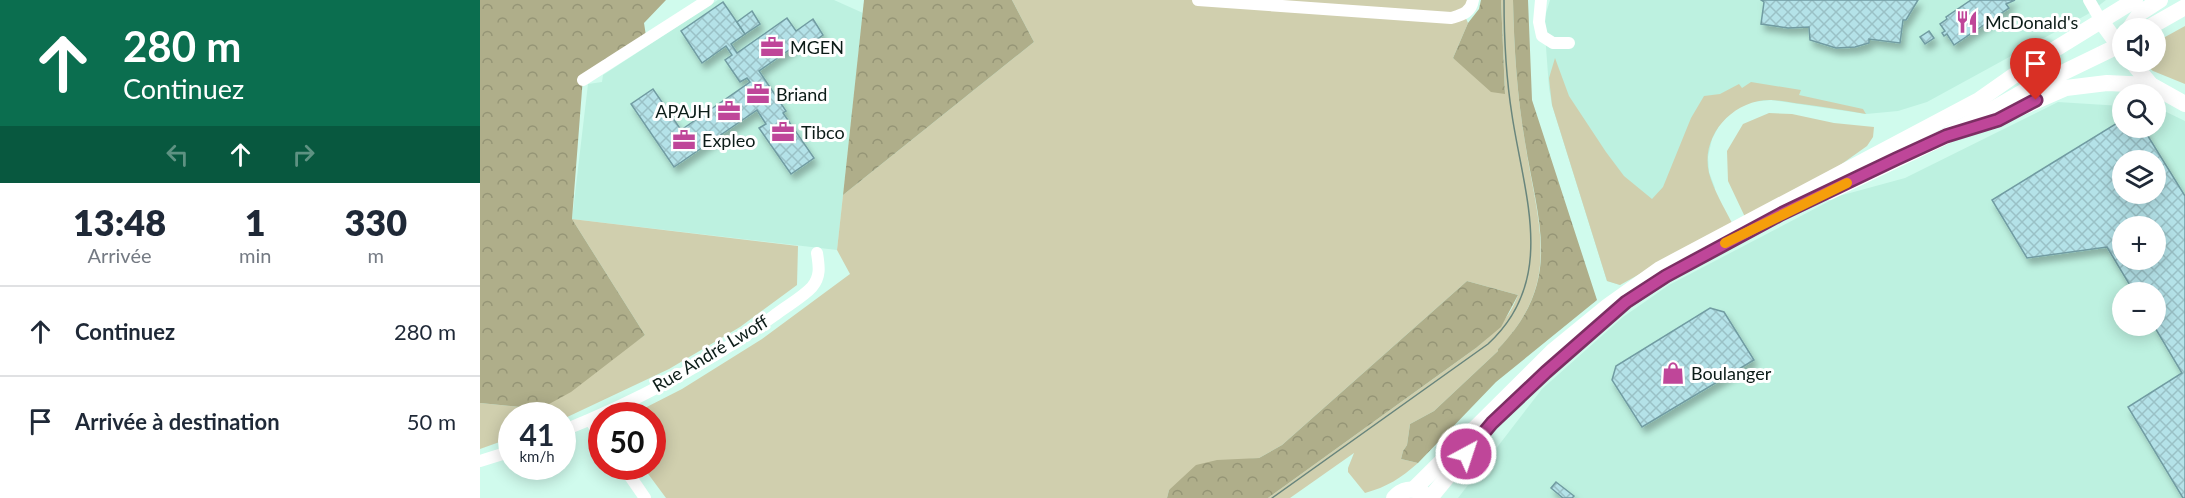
<!DOCTYPE html>
<html lang="fr">
<head>
<meta charset="utf-8">
<style>
	:root { --surface:#fff; --page:#f2f2f3; --text:#1f2937; --muted:#747a83; --line:#e0e1e3 }
	body { margin:0; font-family:Lato,sans-serif; background:var(--page); color:var(--text); height:100vh; display:flex; flex-direction:column; font-size:22px; white-space:nowrap }
	* { box-sizing:border-box; margin:0 }
	p { font-size:20px; color:var(--muted) }
	.icon { flex:none; width:33px; height:33px; fill:none; stroke:currentColor; stroke-width:2; stroke-linecap:round; stroke-linejoin:round }
	.map { position:relative; flex:1; overflow:hidden }
	.side { display:flex; flex-direction:column; background:var(--surface); width:480px }
	.side>* { flex:none }
	.hud { background:#0b6e4f; color:#fff; overflow:hidden }
	.fabs { position:absolute; left:1632px; top:18px; display:grid; gap:12px }
	.fabs a { display:grid; place-items:center; width:54px; height:54px; border-radius:50%; background:var(--surface); box-shadow:0 3px 15px #0003; font-size:30px }
	.speed { position:absolute; left:18px; top:402px; display:flex; gap:12px; font-size:30px; font-weight:700; text-align:center }
	.speed>* { display:grid; place-content:center; width:78px; height:78px; border-radius:50%; background:var(--surface); box-shadow:0 3px 15px #0003; line-height:1 }
	.speed small { font-size:15px; font-weight:400 }
	.speed .limit { border:9px solid #d22; background:#fff; color:#111 }
	.pin { position:absolute; display:grid; place-items:center; width:51px; height:51px; color:#fff; margin:-62px -26px; border-radius:50% 50% 50% 0; rotate:-45deg; box-shadow:0 0 6px #0007 }
	.pin .icon { rotate:45deg }
	.me { position:absolute; width:66px; margin:-33px; rotate:40deg; stroke-linejoin:round; filter:drop-shadow(0 0 4px #0008) }
	.turn { display:flex; align-items:center; gap:21px; height:126px; padding:0 24px; font-size:27px }
	.turn .icon { width:78px; height:78px; stroke-width:2.5 }
	.turn b { display:block; font-size:42px; line-height:51px }
	.lanes { display:flex; align-items:center; height:57px; padding:0 24px; background:#0003; justify-content:center; gap:30px; direction:ltr }
	.lanes .off { opacity:.35 }
	.eta { display:flex; justify-content:space-evenly; align-items:center; height:102px; text-align:center }
	.eta b { font-size:36px; font-weight:800; line-height:42px }
	ul { padding:0; list-style:none }
	li { display:flex; align-items:center; gap:18px; height:90px; padding:0 24px; border-top:2px solid var(--line) }
	li div { flex:1 }
	li b { display:block; font-size:22px }
	li em { font-style:normal }
	main { display:flex; flex:1; min-height:0 }
	.map>svg:first-child { display:block }
	.built { fill:#bdf1e0; fill-rule:evenodd }
	.green { fill:#d0cfae }
	.forest { fill:url(#forest-crowns) }
	.building { fill:url(#building-cross-hatch); stroke:#719ca2; stroke-width:1.5; fill-rule:evenodd; filter:url(#shadow) }
	.lines { fill:none; stroke-linecap:round; stroke-linejoin:round }
	.street { stroke:#fff; stroke-width:12 }
	.secondary { stroke:#fff; stroke-width:16 }
	.tram { stroke:#68857c; stroke-width:1.5 }
	.route-casing { stroke:#7c2e63; stroke-width:15 }
	.route { stroke:#bf4699; stroke-width:10 }
	.slow { stroke:#f59e0b; stroke-width:10 }
	.labels { text-anchor:middle; dominant-baseline:central; stroke-width:6; stroke-linejoin:round; paint-order:stroke }
	.poi-label { font-size:18px; fill:#0c1c18; stroke:#fff; text-anchor:start }
	.street-label { font-size:18px; fill:#0c1c18; stroke:#fff }
</style>
</head>
<body>
<main>
<section class="side">
<div class="hud">
<div class="turn"><svg class="icon" aria-label="ahead" viewBox="0 0 24 24"><path d="M12 20V5M6 11l6-6 6 6"/></svg><div><b>280 m</b>Continuez</div></div>
<div class="lanes"><svg class="icon off" aria-label="left" viewBox="0 0 24 24"><path d="M17 20v-9H6M10 6l-5 5 5 5"/></svg><svg class="icon" aria-label="ahead" viewBox="0 0 24 24"><path d="M12 20V5M6 11l6-6 6 6"/></svg><svg class="icon off" aria-label="right" viewBox="0 0 24 24"><path d="M7 20v-9h11M14 6l5 5-5 5"/></svg></div>
</div>
<div class="eta">
<div><b>13:48</b><p>Arrivée</p></div>
<div><b>1</b><p>min</p></div>
<div><b>330</b><p>m</p></div>
</div>
<ul>
<li><svg class="icon" aria-label="ahead" viewBox="0 0 24 24"><path d="M12 20V5M6 11l6-6 6 6"/></svg><div><b>Continuez</b></div><em>280 m</em></li>
<li><svg class="icon" aria-label="arrive" viewBox="0 0 24 24"><path d="M6 21V4h12l-3 4 3 4H6"/></svg><div><b>Arrivée à destination</b></div><em>50 m</em></li>
</ul>
</section>
<div class="map">
<svg width="1705" height="498" viewBox="0 0 1705 498">
	<defs>
		<pattern id="forest-crowns" width="20" height="18" patternUnits="userSpaceOnUse" patternTransform="scale(1.5)"><rect width="20" height="18" fill="#afae8a"/><path d="M2 6a3 3 0 1 1 6 0M12 15a3 3 0 1 1 6 0" fill="none" stroke="#959576"/></pattern>
		<pattern id="building-cross-hatch" width="8" height="8" patternUnits="userSpaceOnUse" patternTransform="scale(1.5)"><rect width="8" height="8" fill="#b4e2e8"/><path d="M0 0l8 8M0 8l8-8" fill="none" stroke="#9ac1c6"/></pattern>
		<filter id="shadow"><feDropShadow dx="3.5" dy="6" stdDeviation="3" flood-color="#0004"/></filter>
	</defs>
	<rect width="100%" height="100%" fill="#d0fbed"/>
	<g class="built">
		<path d="M238,0H354L383,13L357,250L92,219L108,84L122,82L123,75Z"/>
		<path d="M1070,0H1626L1608,14L1447,102L1418,111L1386,114L1291,100L1272,102L1261,106L1250,114L1240,124L1232,139L1228,157L1229,172L1235,188L1140,285L1127,281L1072,105L1069,88L1064,20Z"/>
		<path d="M1578,102L1642,106V128H1676V107L1705,121V498H978L1062,389L1143,317L1189,285L1359,196L1425,178ZM1642,160H1676V194H1642ZM1642,226H1676V260H1642ZM1642,292H1676V326H1642Z"/>
	</g>
	<g class="green">
		<path d="M532,0H993L984,14L988,23L973,58L1025,93L1021,0H1033C1034,48 1037,95 1045,142C1057,223 1084,281 1018,349V351L954,411L930,424L927,445L923,451L921,459L938,463C921,478 907,487 885,493L868,472V468L874,453L810,498H788L996,348C1015,332 1029,319 1038,295L987,281L802,445L779,458L760,460L689,490L687,498H186L163,467L172,466V416H149L202,389L282,339L370,274L357,250L363,195L554,42Z"/>
		<path d="M1705,26V84L1673,71L1662,62H1676V42Z"/>
		<path d="M1075,58L1089,96L1126,152L1144,176L1172,199L1183,187L1211,118L1224,96L1240,94L1259,84L1262,88L1271,82L1321,90L1319,95L1383,109L1386,114C1365,110 1344,107 1322,104C1312,103 1301,100 1291,100C1254,99 1220,135 1229,173C1234,191 1244,207 1252,223L1140,285L1127,281L1072,105L1069,78Z"/>
		<path d="M1289,113L1312,114L1354,123L1394,127L1393,137L1387,146L1342,178L1265,217L1248,181L1247,151L1263,124Z"/>
		<path d="M92,219L318,246L317,285L260,327L189,369L83,419L82,416H32L31,438L0,449V403L60,409L165,335Z"/>
	</g>
	<g class="forest">
		<path d="M0,0H186L164,23L166,36L103,77L92,219L165,335L91,392L60,409L0,403Z"/>
		<path d="M384,0H532L554,42L363,195Z"/>
		<path d="M1001,0H1021L1025,94L1011,92L973,58L988,23L999,9Z"/>
		<path d="M1033,0H1048L1052,100L1117,300L1016,382L938,463L921,459L923,451L927,445L930,424L954,411L1018,351V349C1084,281 1058,223 1045,142C1037,95 1034,48 1033,0Z"/>
		<path d="M987,281L1038,295L1021,327L996,348L788,498H687L689,490L716,465L737,460L779,458L802,445Z"/>
	</g>
	<g class="building">
		<path d="M1281,0H1438L1426,20H1423L1420,43L1389,39V43L1375,47L1356,48L1330,40L1329,27L1308,28L1281,24L1284,2Z"/>
		<path d="M1491,0H1535L1526,4L1529,8L1474,45L1467,34L1464,36L1462,33L1465,31L1460,24L1467,19L1466,17Z"/>
		<path d="M243,2L265,34L251,44L257,53L307,18L316,31L333,19L343,35L326,47L322,41L279,71L306,111L303,113L334,158L311,174L279,128L286,124L277,110L194,167L151,104L173,89L201,130L270,82L267,78L260,82L245,60L252,55L246,46L222,63L201,31Z"/>
		<path d="M272,11L280,24L265,34L257,22Z"/>
		<path d="M1449,31L1454,38L1445,44L1440,37Z"/>
		<path d="M1642,120V128H1663L1705,196V498H1703L1648,407L1702,373L1674,326H1676V292H1654L1627,247L1547,258L1512,200ZM1642,160H1676V194H1642ZM1642,226H1676V260H1642Z"/>
		<path d="M1230,308L1244,312L1274,360L1162,427L1132,380L1136,366Z"/>
		<path d="M1076,482L1094,496L1092,498H1083L1071,488Z"/>
	</g>
	<g class="lines">
		<g class="street">
			<path d="M718,0L971,18C981,15 991,13 993,0"/>
			<path d="M1061,0L1059,22L1062,36L1073,43H1089"/>
			<path d="M1609,0L1621,21"/>
			<path d="M103,80L228,0"/>
			<path d="M110,420L122,437"/>
			<path d="M82,431C157,401 230,362 295,315C306,306 322,298 332,287C341,276 339,266 337,253"/>
			<path d="M0,461L32,451"/>
			<path d="M143,466L165,498"/>
		</g>
		<g class="secondary">
			<path d="M1621,21L1642,50"/>
			<path d="M1650,28L1660,13L1680,0"/>
			<path d="M1668,28L1705,7"/>
			<path d="M1652,62L1671,85L1705,104"/>
			<path d="M1506,123L1586,88L1627,83L1671,85"/>
			<path d="M1349,192L1466,136L1543,92L1642,44"/>
			<path d="M934,489L1073,351L1128,306L1180,269L1499,100L1546,67L1655,0"/>
			<path d="M914,498C922,489 932,487 943,493"/>
			<path d="M950,498L996,442"/>
		</g>
		<path class="tram" d="M792,498L1008,344C1078,280 1044,195 1032,115C1026,77 1024,38 1024,0"/>
	</g>
	<g class="lines">
		<g class="route-casing">
			<path id="route" d="M986,454L1012,423L1066,372L1146,302L1186,276L1301,214L1416,159L1466,136L1518,120L1556,100"/>
		</g>
		<use href="#route" class="route"/>
		<path class="slow" d="M1245,243L1367,183"/>
	</g>
	<defs>
		<g id="restaurant-bare" transform="scale(1.8)"><path d="M-5-6h1v4h1v-4h1v4h1v-4h1v5L-1.5 .5V6h-2V.5L-5-1ZM5-6V6H3V1.5H1.5Q1.5-4 5-6Z" fill="#bf4699" stroke="#fff" stroke-width="2.5" paint-order="stroke"/></g>
		<g id="office-bare" transform="scale(1.8)"><path d="M-6-3h4V-5.5h4V-3h4V5H-6ZM-1-4.5V-3h2v-1.5ZM-6 0V1H6V0Z" fill="#bf4699" stroke="#fff" stroke-width="2.5" paint-order="stroke"/></g>
		<g id="shop-bare" transform="scale(1.8)"><path d="M-5-2.5h2.3a2.7 3.5 0 0 1 5.4 0H5L5.5 6h-11ZM-1.5-2.5h3a1.5 2.3 0 0 0-3 0Z" fill="#bf4699" stroke="#fff" stroke-width="2.5" paint-order="stroke"/></g>
	</defs>
	<g fill-rule="evenodd">
		<use href="#restaurant-bare" x="1487" y="22"/>
		<use href="#office-bare" x="292" y="47"/>
		<use href="#office-bare" x="278" y="94"/>
		<use href="#office-bare" x="249" y="111"/>
		<use href="#office-bare" x="303" y="132"/>
		<use href="#office-bare" x="204" y="140"/>
		<use href="#shop-bare" x="1193" y="373"/>
	</g>
	<g class="labels">
		<g class="poi-label">
			<text x="1505" y="22">McDonald's</text>
			<text x="310" y="47">MGEN</text>
			<text x="296" y="94">Briand</text>
			<text x="231" y="111" text-anchor="end">APAJH</text>
			<text x="321" y="132">Tibco</text>
			<text x="222" y="140">Expleo</text>
			<text x="1211" y="373">Boulanger</text>
		</g>
		<g class="street-label">
			<text transform="translate(230 353) rotate(-31)">Rue André Lwoff</text>
		</g>
	</g>
</svg>
<div class="fabs">
<a><svg class="icon" aria-label="sound" viewBox="0 0 24 24"><path d="M4 9h4l5-4v14l-5-4H4zM17 9q2 3 0 6"/></svg></a>
<a><svg class="icon" aria-label="search" viewBox="0 0 24 24"><circle cx="10" cy="10" r="6"/><path d="M15 15l6 6"/></svg></a>
<a><svg class="icon" aria-label="layers" viewBox="0 0 24 24"><path d="M12 4l9 5-9 5-9-5zM3 14l9 5 9-5"/></svg></a>
<a>+</a>
<a>−</a>
</div>
<div class="speed"><div>41<small>km/h</small></div><div class="limit">50</div></div>
<div class="pin" style="left:1556px;top:100px;background:#d93025"><svg class="icon" aria-label="arrive" viewBox="0 0 24 24"><path d="M6 21V4h12l-3 4 3 4H6"/></svg></div>
<svg class="me" style="left:986px;top:454px" viewBox="-20 -20 40 40"><circle r="17" fill="#bf4699" stroke="#fff" stroke-width="3"/><path d="M0-11L8 9 0 5-8 9z" fill="#fff"/></svg>
</div>
</main>
</body>
</html>
